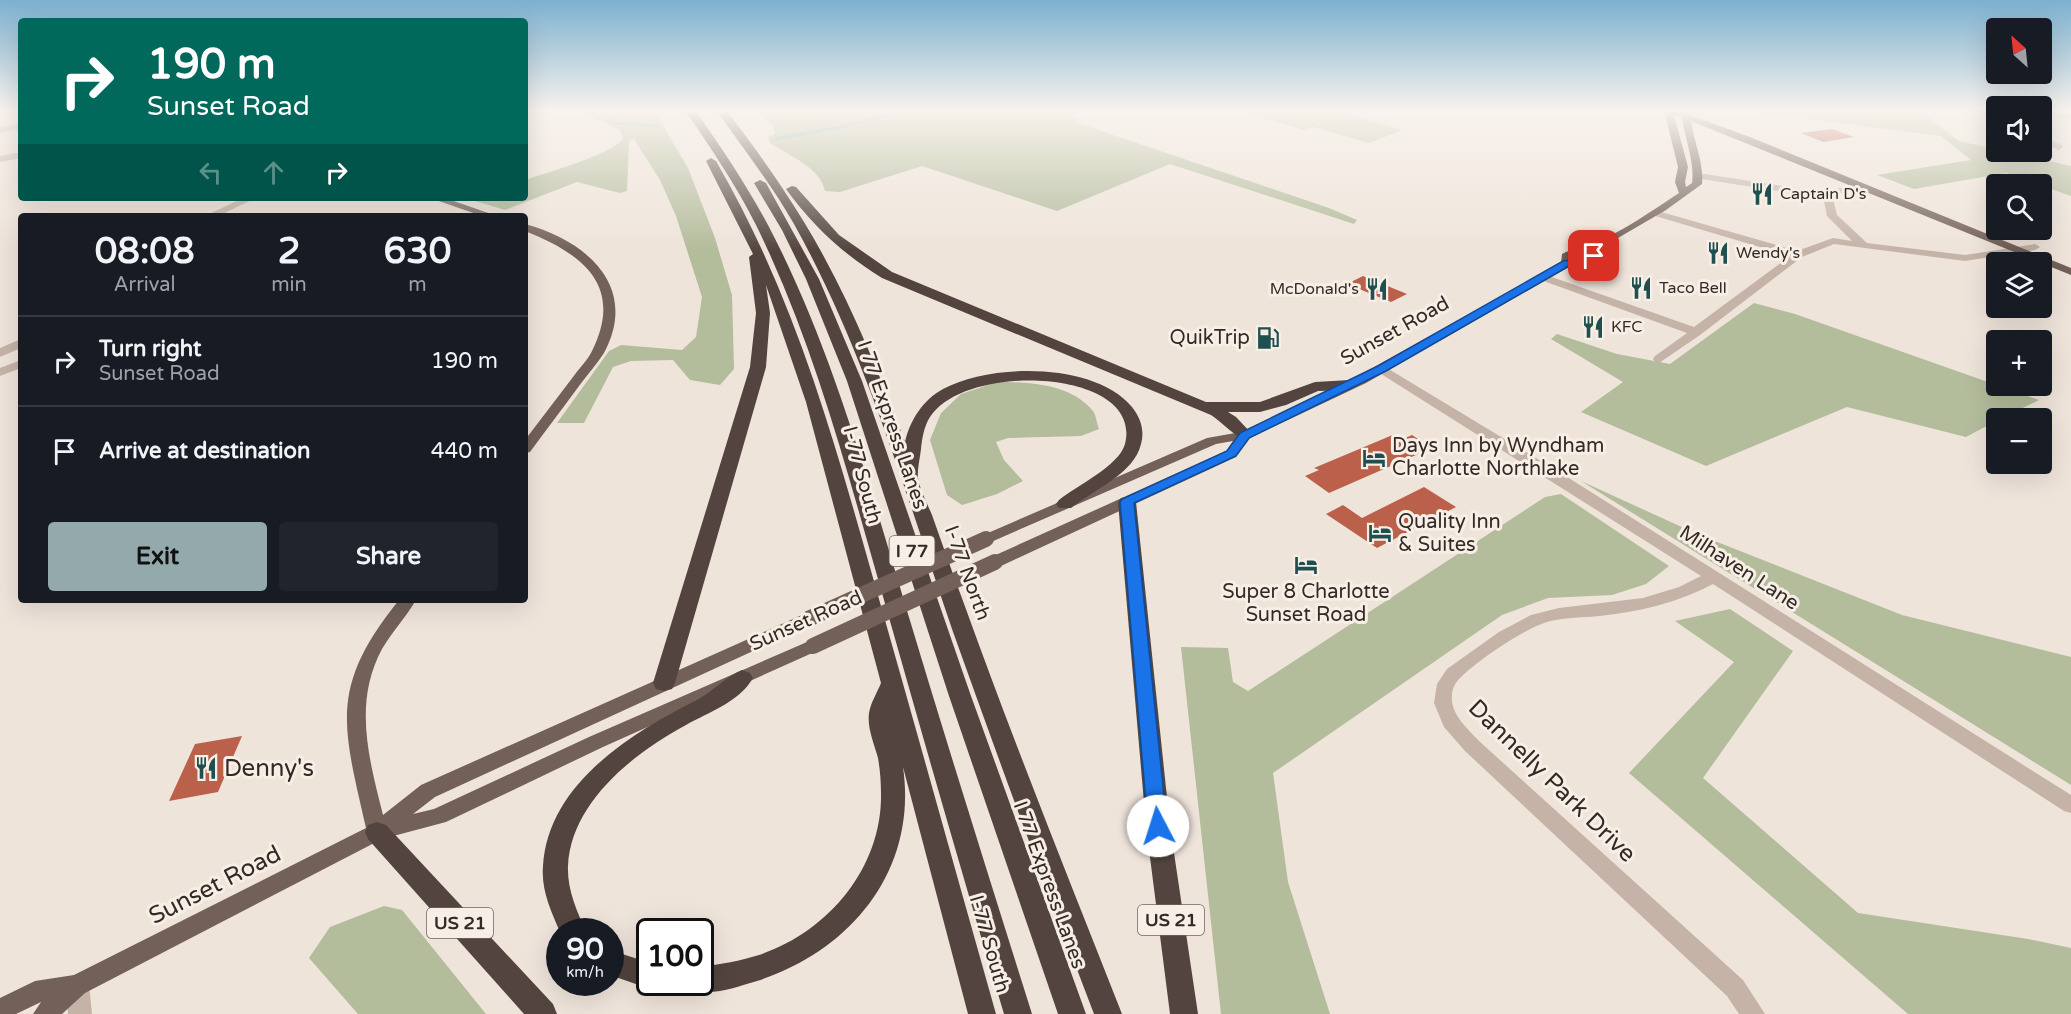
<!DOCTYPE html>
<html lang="en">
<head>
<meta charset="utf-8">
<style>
	:root { --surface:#171b24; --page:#20242c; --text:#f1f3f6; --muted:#9ea1a6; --line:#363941; --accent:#93a9ab }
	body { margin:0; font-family:"Varela Round",sans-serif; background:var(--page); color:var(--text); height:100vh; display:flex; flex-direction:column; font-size:22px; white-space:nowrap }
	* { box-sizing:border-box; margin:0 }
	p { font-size:20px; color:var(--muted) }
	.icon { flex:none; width:33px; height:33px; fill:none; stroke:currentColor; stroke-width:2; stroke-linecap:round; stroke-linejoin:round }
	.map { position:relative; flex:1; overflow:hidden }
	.side { position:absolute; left:18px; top:213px; width:510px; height:390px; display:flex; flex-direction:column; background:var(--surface); border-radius:6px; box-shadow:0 6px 24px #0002 }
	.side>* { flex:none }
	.banner { position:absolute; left:18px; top:18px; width:510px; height:183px; border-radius:6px; box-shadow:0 6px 24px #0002; background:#00695c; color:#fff; overflow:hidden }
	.needle { width:39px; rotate:333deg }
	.fabs { position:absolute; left:1986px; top:18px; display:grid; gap:12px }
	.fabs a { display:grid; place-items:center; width:66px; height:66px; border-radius:6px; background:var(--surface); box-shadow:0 6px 24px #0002; font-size:30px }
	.speed { position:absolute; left:546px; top:918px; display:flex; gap:12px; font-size:30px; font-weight:700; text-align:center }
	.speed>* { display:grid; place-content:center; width:78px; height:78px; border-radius:50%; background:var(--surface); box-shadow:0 6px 24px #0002; line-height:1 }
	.speed small { font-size:15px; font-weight:400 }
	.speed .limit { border:3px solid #111; border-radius:9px; background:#fff; color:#111 }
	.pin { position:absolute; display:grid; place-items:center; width:51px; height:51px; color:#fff; margin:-26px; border-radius:12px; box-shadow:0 3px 9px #0006 }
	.me { position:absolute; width:66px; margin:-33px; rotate:355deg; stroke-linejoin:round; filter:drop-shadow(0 0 4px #0008) }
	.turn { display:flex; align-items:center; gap:21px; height:126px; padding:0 30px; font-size:27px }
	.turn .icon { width:78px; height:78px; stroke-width:2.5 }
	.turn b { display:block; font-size:42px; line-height:51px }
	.lanes { display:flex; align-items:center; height:57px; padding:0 30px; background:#0003; justify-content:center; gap:30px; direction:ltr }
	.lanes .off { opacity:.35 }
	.eta { display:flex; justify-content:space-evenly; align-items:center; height:102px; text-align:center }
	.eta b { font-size:36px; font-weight:700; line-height:42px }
	.action { display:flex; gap:12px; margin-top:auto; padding:12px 30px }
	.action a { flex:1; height:69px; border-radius:6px; background:var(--accent); color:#111; font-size:24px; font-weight:700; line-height:69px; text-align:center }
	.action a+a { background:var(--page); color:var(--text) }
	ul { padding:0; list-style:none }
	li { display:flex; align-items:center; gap:18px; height:90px; padding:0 30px; border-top:2px solid var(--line) }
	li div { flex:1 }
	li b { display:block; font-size:22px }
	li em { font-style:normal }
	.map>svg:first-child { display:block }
	.green { fill:#b3bc9b }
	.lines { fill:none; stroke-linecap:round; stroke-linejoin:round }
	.stream { stroke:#7ba9a9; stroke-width:3 }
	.building { fill:#bb614b }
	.minor { fill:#c5b3a7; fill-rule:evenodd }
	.major { fill:#736159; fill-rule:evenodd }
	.highway { fill:#53443f; fill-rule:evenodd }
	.major-bridge { stroke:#736159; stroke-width:16 }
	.route { fill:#1a73e8; stroke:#114b97; stroke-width:1.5 }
	.labels { text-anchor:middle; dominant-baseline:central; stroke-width:6; stroke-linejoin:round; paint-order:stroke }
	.far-poi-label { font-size:16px; fill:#332a27; stroke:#f7eee5; text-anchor:start }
	.shield { fill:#f7eee5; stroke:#6e6560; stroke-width:1.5 }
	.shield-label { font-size:18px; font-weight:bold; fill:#332a27 }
	.street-label { font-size:20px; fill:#332a27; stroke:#f7eee5 }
	.poi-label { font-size:20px; fill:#332a27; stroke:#f7eee5; text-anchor:start }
	.near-poi-label { font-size:24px; fill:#332a27; stroke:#f7eee5; text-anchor:start }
	.near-street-label { font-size:24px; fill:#332a27; stroke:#f7eee5 }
</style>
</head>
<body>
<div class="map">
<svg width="2071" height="1014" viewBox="0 0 2071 1014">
	<rect width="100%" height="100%" fill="#efe4da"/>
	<g class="green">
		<path d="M577,110H654L688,168L715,238L732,295L734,369L720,385L690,380L673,360L631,361L613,367L584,423H557L609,351L621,345L682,350L696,337L702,297L676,216L660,180L634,139L629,140L627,191L620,193L577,182L505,210L465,198H525V180C548,172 610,155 623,139L620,130Z"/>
		<path d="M754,110H1088L1071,115L1081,120L1075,122L1329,208L1357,220L1354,224L1170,164L1057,211L922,166L840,192L825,191C821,168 788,155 770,143L768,137L775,134L773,125Z"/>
		<path d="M1236,110H1333L1402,130L1369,143L1313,127L1304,130Z"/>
		<path d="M1739,110H1919L1959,141L1996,149V152H2008L2071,166V196L2006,173L1914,189L1877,175L1971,160L1941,136Z"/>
		<path d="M1754,303L1795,314L2039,400L2002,418H1996V421L1966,437L1847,407L1706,466L1581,412L1623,382L1551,339L1557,334L1617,354L1670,364Z"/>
		<path d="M997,382C1029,382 1071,384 1093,411C1096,415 1097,424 1099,429L1081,436L1008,438L996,442L1004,460L1023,481L997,494L962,505L947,495L930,440L941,413L961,394Z"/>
		<path d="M1581,481L1697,534L1902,615L2071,657V785Z"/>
		<path d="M1561,494L1669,566L1646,584L1612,595L1548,598L1502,615L1273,773L1288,882L1330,1014H1221L1181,647L1228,648L1233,682L1248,691L1545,497Z"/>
		<path d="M1730,609L1793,651L1703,778L1858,913L2028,939L2071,948V1014H1908L1629,773L1734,662L1675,621Z"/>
		<path d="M384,906L402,910L486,1014H358L309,958L330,927Z"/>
	</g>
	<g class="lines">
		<g class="stream">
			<path d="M593,110L605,113L613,120L612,123L657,126"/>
			<path d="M776,139L846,126L903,110"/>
		</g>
	</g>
	<g class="building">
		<path d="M1832,129L1854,137L1823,142L1801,133Z"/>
		<path d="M1363,276L1407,294L1391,302L1347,284Z"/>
		<path d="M1395,434L1403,439L1412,435L1432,448L1329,493L1305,476L1319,470L1314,468Z"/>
		<path d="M1424,487L1456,507L1377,548L1326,514L1343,505L1362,518Z"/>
		<path d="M242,736L218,792L169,801L195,744Z"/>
	</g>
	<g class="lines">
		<g class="minor">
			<path d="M1975,110H1984L1996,117V122Z"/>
			<path d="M2042,112L2071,114V118L2042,116Z"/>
			<path d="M21,123V129L0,133V127Z"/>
			<path d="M2042,137L2062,145L2063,147L2059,150L2042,143Z"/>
			<path d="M21,152V158L0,162V156Z"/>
			<path d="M1698,173L1816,191L1868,185V189L1832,195L1837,215L1867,243L1965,255L2035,244L2040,247L2035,250L1965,261L1834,244L1802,257L1700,335L1659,363L1655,362L1653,359L1655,356L1687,333L1538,279V275H1546L1694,327L1790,256L1652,215V211H1658L1797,251L1833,238L1852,241L1827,216L1823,196L1816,197L1695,178V174Z"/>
			<path d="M243,198H256L218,216H205Z"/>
			<path d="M21,339V348L0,357V348Z"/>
			<path d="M21,360V368L0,376V368Z"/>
			<path d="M1382,365L1564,475L2071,795V813L2064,811L1713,584C1677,603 1638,612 1599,616C1581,618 1561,617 1544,623C1521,631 1477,661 1460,678C1455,683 1452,689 1452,695C1450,714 1467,728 1479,741L1743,980L1765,1014H1739L1727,996L1465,751L1444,727L1434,703L1437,684L1447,669L1499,632L1531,615L1559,608L1643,598L1679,587L1701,576L1378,372L1376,369L1378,366Z"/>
			<path d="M77,974L85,977L89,985L92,1014H68L65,985L69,977Z"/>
		</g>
		<g class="major">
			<path d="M1664,110L1681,112V110H1689L1690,115L1750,137L2071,268V275L1691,121C1694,143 1704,162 1702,184L1666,210L1599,249L1598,258L1588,264L1569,267L1366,383L1250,438L1236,457L1001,566H989L987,562L989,558L1226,451L1233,441L1216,444L991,542H981L978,539L981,536L1207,438L1241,432L1356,377L1561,263L1562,254C1573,248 1583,249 1593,244C1623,231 1652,211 1679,193L1675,182L1678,167ZM1674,115L1682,118C1685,139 1695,163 1692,183L1686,187L1685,182L1688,167ZM1589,252V255L1581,259L1571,260V257Z"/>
			<path d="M430,198H445L497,216H482Z"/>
			<path d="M525,224C585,240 640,286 604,353C597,364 587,375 579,386C563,408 546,430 530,452L525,453V440C541,419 557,398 573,377C579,368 588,360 592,351C625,285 581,253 525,231Z"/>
			<path d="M399,600H416C406,617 392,632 382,649C353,703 369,759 383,815L421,785L802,615H814L816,619L814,623L435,797L413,814L434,809L589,737L807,642H819L822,646L819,650L603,747L446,822L382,839L85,993L62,1014H33L41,1002L16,1014H0V998L35,981L74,975L366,828C343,726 328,688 399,600Z"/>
		</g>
		<g class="highway">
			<path d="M685,110H695C721,147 746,184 768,225C832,347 868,482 908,614C948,747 990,881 1032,1014H1004C964,881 926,748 888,614C850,483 817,349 756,225C736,185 710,147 685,110Z"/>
			<path d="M716,110H726C754,146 780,183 804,222C846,291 877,367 905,442C910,420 923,400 943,389C991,363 1095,362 1132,407C1140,417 1145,430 1141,444C1134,474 1093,490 1071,508H1059L1056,504L1059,500C1076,486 1119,466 1125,444C1144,369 967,361 930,417C924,426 922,439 921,449C920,458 917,470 918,478C920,490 927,503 932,515C942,543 952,572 963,601C1013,740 1068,877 1122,1014H1094C1045,886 998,758 952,629C905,492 865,351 794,224C771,184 743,148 716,110Z"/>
			<path d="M711,158L716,161C796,299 834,440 877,592C917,732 956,873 996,1014H968L903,767C918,870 851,951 757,981C736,987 711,997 690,989L687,982H700V967C721,964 740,961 759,955C828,932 882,868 881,794C881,782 880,769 878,758C874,743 867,728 869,713C871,702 877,693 881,683L806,402L766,285L770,313L766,367L675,683L672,689L664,691L656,689L653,683L750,367L756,313L749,257L753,254L706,161Z"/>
			<path d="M760,180L766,183L819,279L862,381L971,696L1086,1014H1058L949,696L847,381L806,279L782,230L754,183Z"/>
			<path d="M792,186L796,187L839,235L892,272L1206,402H1260L1315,382L1350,380L1358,385L1350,390L1318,391L1286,405L1260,412H1228L1236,417L1253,435L1245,440C1235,437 1222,422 1211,415L882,278C843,254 813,226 786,189Z"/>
			<path d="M1127,497L1133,498L1136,502L1170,826L1198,1014H1170L1146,826L1118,502L1121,498Z"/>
			<path d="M742,670L750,673L753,678C739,702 709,712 686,725C634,753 571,802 568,866C567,890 577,911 586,932H560C551,911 541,890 543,866C548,784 631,733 697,700C712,692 728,675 742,670Z"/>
			<path d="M377,822L386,825L553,1004L557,1014H524L368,839L365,832L368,825Z"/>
			<path d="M610,950L650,963V982H661L660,985L650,989L610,975Z"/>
		</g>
		<g class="major-bridge">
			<path d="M808,619L986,539"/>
			<path d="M813,646L995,562"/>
		</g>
	</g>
	<linearGradient id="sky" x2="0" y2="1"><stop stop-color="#7cb0cf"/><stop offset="0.44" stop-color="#f8f3ee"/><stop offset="1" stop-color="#f8f3ee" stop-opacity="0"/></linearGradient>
	<rect width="2071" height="251" fill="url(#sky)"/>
	<path class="route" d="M1594,253L1599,256L1587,264L1569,266L1386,371L1249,438L1236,456L1134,503L1167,826L1164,832L1158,834L1151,832L1148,826L1120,502L1122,499L1227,451L1240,433L1378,366L1563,261L1581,259Z"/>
	<defs>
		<g id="restaurant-bare" transform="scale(1.8)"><path d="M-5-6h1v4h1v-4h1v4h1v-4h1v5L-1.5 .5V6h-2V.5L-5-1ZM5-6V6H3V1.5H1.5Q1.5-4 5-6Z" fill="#204f50" stroke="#f7eee5" stroke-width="2.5" paint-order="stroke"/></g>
		<g id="fuel-bare" transform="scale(1.8)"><path d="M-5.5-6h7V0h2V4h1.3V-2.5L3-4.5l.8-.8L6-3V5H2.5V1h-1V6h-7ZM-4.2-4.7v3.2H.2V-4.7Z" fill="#204f50" stroke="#f7eee5" stroke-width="2.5" paint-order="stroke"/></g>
		<g id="hotel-bare" transform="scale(1.8)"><path d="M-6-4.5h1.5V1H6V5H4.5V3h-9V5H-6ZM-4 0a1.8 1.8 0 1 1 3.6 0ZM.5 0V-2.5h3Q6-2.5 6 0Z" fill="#204f50" stroke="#f7eee5" stroke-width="2.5" paint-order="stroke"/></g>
	</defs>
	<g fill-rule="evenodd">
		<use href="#restaurant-bare" x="1762" y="194"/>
		<use href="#restaurant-bare" x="1718" y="253"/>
		<use href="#restaurant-bare" x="1641" y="288"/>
		<use href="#restaurant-bare" x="1377" y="289"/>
		<use href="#restaurant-bare" x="1593" y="327"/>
		<use href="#fuel-bare" x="1268" y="338"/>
		<use href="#hotel-bare" x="1374" y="458"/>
		<use href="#hotel-bare" x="1380" y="533"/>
		<use href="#hotel-bare" x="1306" y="565"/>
		<use href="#restaurant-bare" x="206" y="768"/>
	</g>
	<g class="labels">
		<g class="far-poi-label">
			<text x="1780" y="194">Captain D's</text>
			<text x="1736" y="253">Wendy's</text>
			<text x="1659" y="288">Taco Bell</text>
			<text x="1359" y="289" text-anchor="end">McDonald's</text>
			<text x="1611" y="327">KFC</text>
		</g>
		<g class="shield">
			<rect x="889.5" y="536" width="45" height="30" rx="4.5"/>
			<rect x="1138" y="905" width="66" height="30" rx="4.5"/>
			<rect x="427" y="908" width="66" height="30" rx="4.5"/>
		</g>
		<g class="shield-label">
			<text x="912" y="551">I 77</text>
			<text x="1171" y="920">US 21</text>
			<text x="460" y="923">US 21</text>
		</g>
		<g class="street-label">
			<text transform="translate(1395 331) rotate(-29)">Sunset Road</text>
			<text transform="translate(892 425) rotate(71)">I 77 Express Lanes</text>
			<text transform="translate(862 475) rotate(75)">I-77 South</text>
			<text transform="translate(1739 568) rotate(33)">Milhaven Lane</text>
			<text transform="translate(967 573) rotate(70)">I-77 North</text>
			<text transform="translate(806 621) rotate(-24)">Sunset Road</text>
			<text transform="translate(1049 885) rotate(70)">I 77 Express Lanes</text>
			<text transform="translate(989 944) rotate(74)">I-77 South</text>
		</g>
		<g class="poi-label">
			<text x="1250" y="338" text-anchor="end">QuikTrip</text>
			<text x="1392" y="446">Days Inn by Wyndham<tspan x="1392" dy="23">Charlotte Northlake</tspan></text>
			<text x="1398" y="522">Quality Inn<tspan x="1398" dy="23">&amp; Suites</tspan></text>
			<text x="1306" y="592" text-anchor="middle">Super 8 Charlotte<tspan x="1306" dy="23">Sunset Road</tspan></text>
		</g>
		<g class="near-poi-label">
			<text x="224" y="768">Denny's</text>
		</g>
		<g class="near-street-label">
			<text transform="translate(1552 781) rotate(44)">Dannelly Park Drive</text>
			<text transform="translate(215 885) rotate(-27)">Sunset Road</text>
		</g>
	</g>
</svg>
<div class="fabs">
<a><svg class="needle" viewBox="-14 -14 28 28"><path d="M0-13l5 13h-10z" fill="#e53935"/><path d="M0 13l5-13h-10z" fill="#9ea1a6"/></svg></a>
<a><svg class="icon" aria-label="sound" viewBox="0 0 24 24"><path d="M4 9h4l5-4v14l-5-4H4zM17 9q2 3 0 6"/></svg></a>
<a><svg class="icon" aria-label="search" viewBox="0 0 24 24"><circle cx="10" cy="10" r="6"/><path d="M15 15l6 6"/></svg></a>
<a><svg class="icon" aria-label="layers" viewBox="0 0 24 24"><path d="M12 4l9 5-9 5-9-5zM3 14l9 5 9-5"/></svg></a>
<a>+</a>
<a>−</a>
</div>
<div class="speed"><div>90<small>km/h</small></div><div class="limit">100</div></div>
<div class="pin" style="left:1594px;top:256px;background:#d93025"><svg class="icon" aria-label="arrive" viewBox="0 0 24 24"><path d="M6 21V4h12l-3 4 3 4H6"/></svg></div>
<svg class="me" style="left:1158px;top:826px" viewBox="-20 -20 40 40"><circle r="19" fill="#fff"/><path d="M0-13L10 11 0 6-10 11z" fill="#1a73e8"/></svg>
<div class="banner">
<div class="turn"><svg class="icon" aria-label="right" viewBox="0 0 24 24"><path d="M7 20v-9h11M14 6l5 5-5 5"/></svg><div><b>190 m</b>Sunset Road</div></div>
<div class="lanes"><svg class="icon off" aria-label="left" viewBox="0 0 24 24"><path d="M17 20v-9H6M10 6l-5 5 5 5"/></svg><svg class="icon off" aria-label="ahead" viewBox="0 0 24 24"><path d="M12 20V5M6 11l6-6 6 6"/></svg><svg class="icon" aria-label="right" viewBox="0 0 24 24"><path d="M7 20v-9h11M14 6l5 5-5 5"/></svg></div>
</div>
<section class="side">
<div class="eta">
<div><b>08:08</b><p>Arrival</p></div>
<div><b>2</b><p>min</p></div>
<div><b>630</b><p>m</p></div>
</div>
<ul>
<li><svg class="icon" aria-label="right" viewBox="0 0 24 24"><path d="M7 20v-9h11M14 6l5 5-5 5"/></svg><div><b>Turn right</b><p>Sunset Road</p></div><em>190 m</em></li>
<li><svg class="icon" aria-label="arrive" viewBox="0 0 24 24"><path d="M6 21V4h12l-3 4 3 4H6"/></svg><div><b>Arrive at destination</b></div><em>440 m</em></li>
</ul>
<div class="action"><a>Exit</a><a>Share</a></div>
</section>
</div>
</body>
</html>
